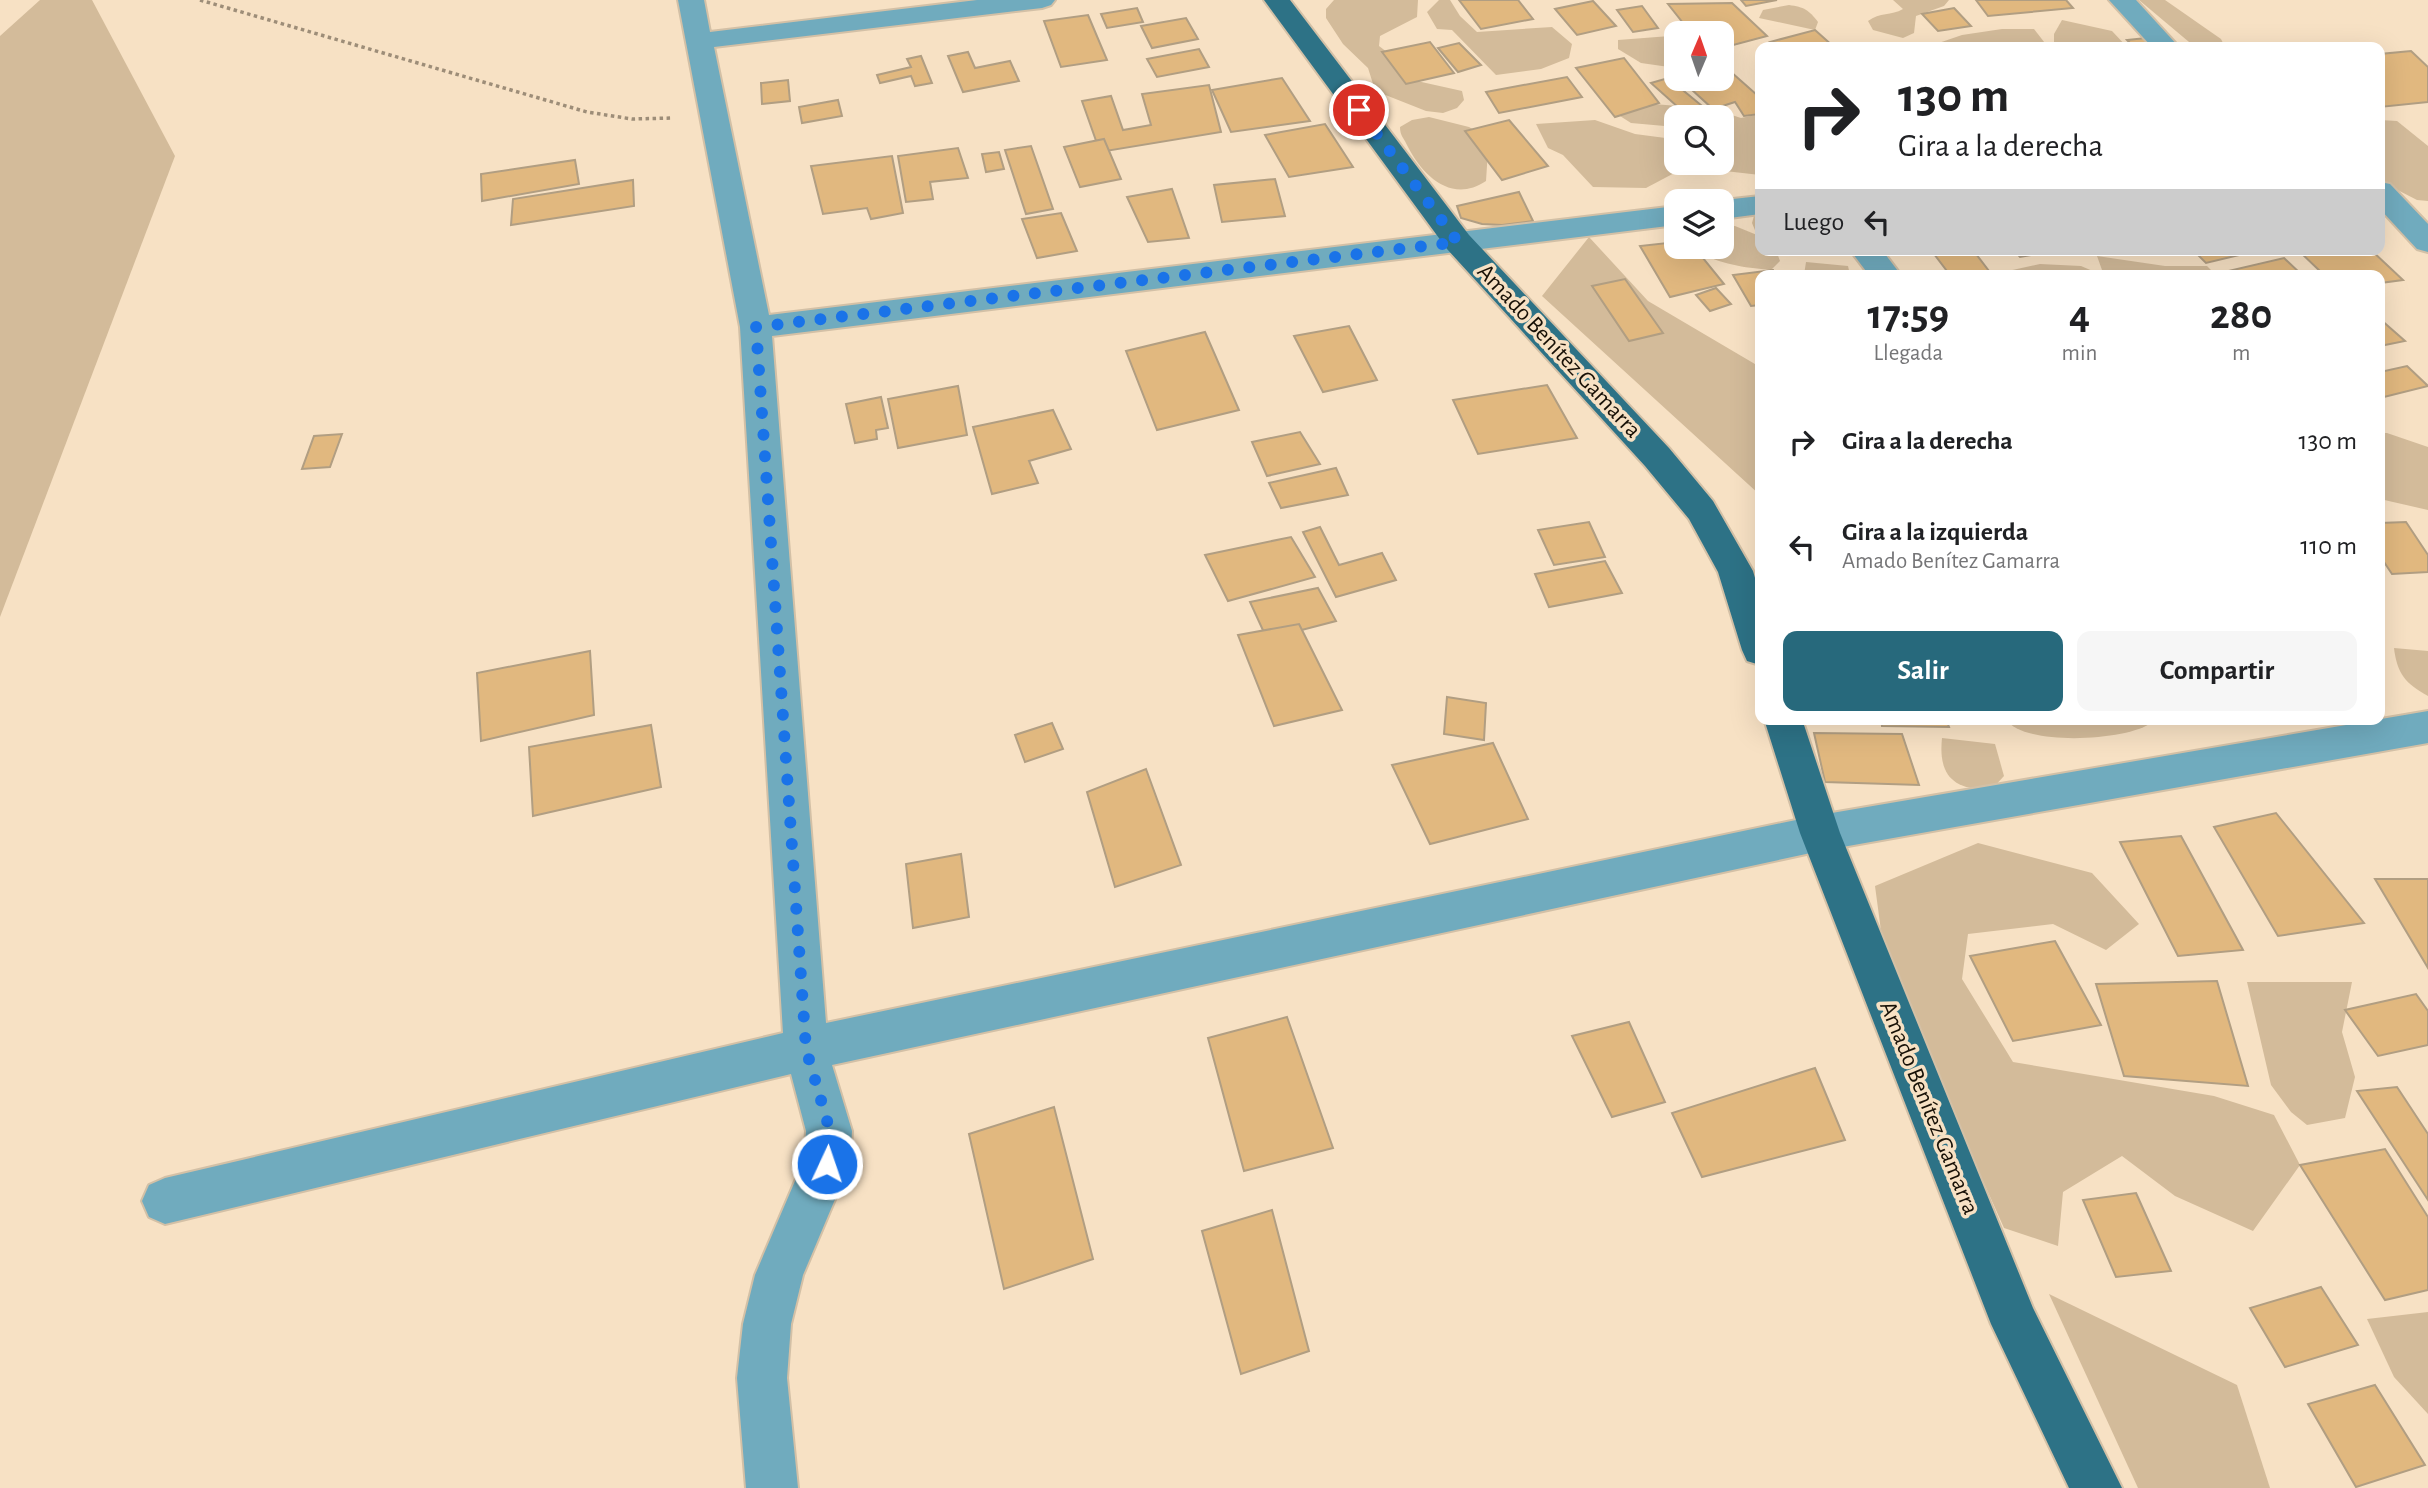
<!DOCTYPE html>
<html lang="es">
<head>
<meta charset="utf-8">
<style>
	:root { --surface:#fff; --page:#f6f6f6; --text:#202124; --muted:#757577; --accent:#27697c }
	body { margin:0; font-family:"Alegreya Sans",sans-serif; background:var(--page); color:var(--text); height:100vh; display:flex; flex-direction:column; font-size:26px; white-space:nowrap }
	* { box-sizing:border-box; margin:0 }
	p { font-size:23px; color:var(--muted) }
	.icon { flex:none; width:38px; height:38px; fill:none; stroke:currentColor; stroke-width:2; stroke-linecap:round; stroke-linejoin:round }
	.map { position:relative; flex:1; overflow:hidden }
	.sheet { position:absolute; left:1755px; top:270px; width:630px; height:455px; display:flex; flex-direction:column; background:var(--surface); border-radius:14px; box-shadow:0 7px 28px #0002 }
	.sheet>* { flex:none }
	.banner { position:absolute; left:1755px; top:42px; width:630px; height:214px; border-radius:14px; box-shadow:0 7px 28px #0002; background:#fff; color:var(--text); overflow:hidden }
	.needle { width:46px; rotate:2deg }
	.buttons { position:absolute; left:1664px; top:21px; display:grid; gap:14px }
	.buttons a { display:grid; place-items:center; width:70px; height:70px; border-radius:14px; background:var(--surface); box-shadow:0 7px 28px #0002; font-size:35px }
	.pin { position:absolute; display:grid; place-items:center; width:60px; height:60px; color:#fff; margin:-30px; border:4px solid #fff; border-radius:50%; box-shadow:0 2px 7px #0007 }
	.me { position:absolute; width:77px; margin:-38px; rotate:3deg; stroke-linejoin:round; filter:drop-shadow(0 0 5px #0008) }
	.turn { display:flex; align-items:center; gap:24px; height:147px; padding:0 28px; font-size:32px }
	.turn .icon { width:91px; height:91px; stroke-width:2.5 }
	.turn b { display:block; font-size:49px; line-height:60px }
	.then { display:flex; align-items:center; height:66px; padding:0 28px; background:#0003; gap:14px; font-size:26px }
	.eta { display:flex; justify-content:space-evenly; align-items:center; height:119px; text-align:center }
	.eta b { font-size:42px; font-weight:600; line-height:49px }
	.cta { display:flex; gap:14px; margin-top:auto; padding:14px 28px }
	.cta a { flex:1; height:80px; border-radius:14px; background:var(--accent); color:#fff; font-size:28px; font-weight:600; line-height:80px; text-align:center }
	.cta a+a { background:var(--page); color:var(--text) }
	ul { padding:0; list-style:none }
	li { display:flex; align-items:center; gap:21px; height:105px; padding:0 28px }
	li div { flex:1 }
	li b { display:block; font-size:26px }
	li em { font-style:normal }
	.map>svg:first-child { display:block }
	.green { fill:#d3bb9a }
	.building { fill:#e1b87f; stroke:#b19e82; stroke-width:2 }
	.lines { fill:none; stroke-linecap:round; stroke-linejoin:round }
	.minor-casing { stroke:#d3c0a6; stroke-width:4 }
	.major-casing { stroke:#d3c0a6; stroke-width:4 }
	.path { stroke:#9d8d78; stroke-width:3.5; stroke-dasharray:3.5 3.5; stroke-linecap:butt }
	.minor { fill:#70abbe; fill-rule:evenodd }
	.major { fill:#2d7286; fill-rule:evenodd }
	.route { stroke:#1a73e8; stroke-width:12; stroke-dasharray:0 21.6 }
	.labels { text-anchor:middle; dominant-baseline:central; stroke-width:7; stroke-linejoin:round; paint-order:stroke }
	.street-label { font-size:24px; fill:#171006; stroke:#f7e1c4 }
</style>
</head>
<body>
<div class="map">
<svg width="2428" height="1488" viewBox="0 0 2428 1488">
	<rect width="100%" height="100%" fill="#f7e1c4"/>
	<g class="green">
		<path d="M40,0H92L175,156L0,617V36Z"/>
		<path d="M1334,0H1418L1417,17L1380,36L1379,46L1400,62L1417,81L1462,91L1464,100L1457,108L1443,113L1426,111L1383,94L1374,87L1368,68L1343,44L1326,18V9Z"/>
		<path d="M1439,0H1450L1460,16L1477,32L1552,27L1572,44L1569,58L1541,69L1496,75L1452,30L1437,29L1427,12Z"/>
		<path d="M1893,0H1949L1944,6L1916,16L1914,33L1903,38L1873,30L1868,21C1880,12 1891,16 1903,9Z"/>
		<path d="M2139,0H2165L2221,39L2225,47H2195Z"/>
		<path d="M1789,5C1804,7 1809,10 1818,22L1815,30L1759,18L1763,10Z"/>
		<path d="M2062,20L2112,31L2127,47H2059L2054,43V34Z"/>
		<path d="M2002,29H2034L2048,47H1927L1962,35Z"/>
		<path d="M1670,36L1676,42V68L1641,63L1618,49V40Z"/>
		<path d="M1642,103L1713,109L1741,118L1760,114V175L1725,171L1709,163H1722V117H1676V127L1631,123L1620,116Z"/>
		<path d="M1429,117L1469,127L1483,135L1488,150L1486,181C1452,204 1423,176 1408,147C1404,138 1400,136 1400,127L1412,120Z"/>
		<path d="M1595,120L1635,134L1673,139L1680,170L1646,188L1593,187L1563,155L1548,148L1536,124Z"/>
		<path d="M2380,120L2397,121L2428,146V201L2417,200L2380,181Z"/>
		<path d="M1755,212H1760V250H1776L1780,261L1771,270C1748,268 1711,264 1694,247H1722V225L1735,226L1757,235L1752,223Z"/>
		<path d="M1589,237L1648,301L1760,367V495L1542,296Z"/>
		<path d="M2097,256L2165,266H2207L2216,275H2113L2102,270Z"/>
		<path d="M1806,262L1848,266L1850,275H1804Z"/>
		<path d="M2040,264L2081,266L2102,275H2008V271Z"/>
		<path d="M2380,433H2387L2428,447V510L2380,499Z"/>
		<path d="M2394,648L2428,651V696C2406,684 2397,674 2394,648Z"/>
		<path d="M2006,719H2152V722C2130,741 2022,747 2006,719Z"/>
		<path d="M1942,738L1995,744L2004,776L1992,789C1954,791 1938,776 1942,738Z"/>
		<path d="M1978,843L2092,873L2139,924L2106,950L2053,924L1968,934L1962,979L2013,1062L2214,1096L2274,1115L2300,1165L2253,1231L2175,1196L2122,1156L2063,1192L2058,1246L2004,1228L1938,1080L1892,1013L1875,886Z"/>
		<path d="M2247,982H2352L2342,1032L2355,1077L2345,1118L2307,1125L2291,1112L2271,1085Z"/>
		<path d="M2049,1294L2237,1385L2270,1488H2138Z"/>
		<path d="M2428,1312V1414L2394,1377L2367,1319Z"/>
	</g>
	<g class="building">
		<path d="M1459,0H1518L1533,19L1481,29Z"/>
		<path d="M1741,0H1777L1746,6Z"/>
		<path d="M1976,0H2066L2073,8L1988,16Z"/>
		<path d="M1593,1L1616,26L1577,35L1555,9Z"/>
		<path d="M1732,3L1767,36L1722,48V33H1691L1668,4Z"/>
		<path d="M1642,6L1658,28L1633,32L1617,10Z"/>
		<path d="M1137,8L1143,22L1107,28L1101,14Z"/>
		<path d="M1954,8L1971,26L1938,31L1922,14Z"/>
		<path d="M1088,15L1107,60L1061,67L1044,21Z"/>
		<path d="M1186,18L1198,39L1152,48L1141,26Z"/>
		<path d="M1815,30L1834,47H1775L1770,42Z"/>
		<path d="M2146,38L2156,47H2134L2127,40Z"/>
		<path d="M1430,42L1454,73L1406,84L1382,52Z"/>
		<path d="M1459,43L1481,65L1458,72L1438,48Z"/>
		<path d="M1199,49L1209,67L1157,77L1147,59Z"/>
		<path d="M2411,51L2428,67V102L2380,107V54Z"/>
		<path d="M968,52L975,68L1010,61L1019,81L963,92L948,56Z"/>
		<path d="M921,56L932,83L915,86L911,76L880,83L877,75L911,67L907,59Z"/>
		<path d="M1624,58L1659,103L1615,117L1576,68Z"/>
		<path d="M1722,64L1757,95L1760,114L1744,116L1735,102L1713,109L1680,79H1722Z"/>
		<path d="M1567,77L1582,97L1499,113L1486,92Z"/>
		<path d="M1282,78L1310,121L1231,132L1212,90Z"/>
		<path d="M1668,78L1713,115L1689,117L1651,83Z"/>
		<path d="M788,80L790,101L762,104L761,83Z"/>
		<path d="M1209,85L1221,132L1100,152L1082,101L1111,96L1123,130L1151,125L1142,94Z"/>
		<path d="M838,100L842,116L802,123L799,107Z"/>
		<path d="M1509,120L1548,166L1502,180L1465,131Z"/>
		<path d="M1325,124L1353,167L1289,177L1265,135Z"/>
		<path d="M1104,139L1121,179L1080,187L1064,147Z"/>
		<path d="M1031,146L1053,209L1026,214L1005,150Z"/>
		<path d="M958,148L968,178L930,182L933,199L906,202L898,156Z"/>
		<path d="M999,152L1004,169L986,172L982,154Z"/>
		<path d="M892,156L903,213L871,219L867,208L823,214L811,166Z"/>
		<path d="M575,160L579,184L482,201L481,174Z"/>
		<path d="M1275,179L1285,216L1222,222L1214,185Z"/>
		<path d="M633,180L634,206L511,225L513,199Z"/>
		<path d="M1172,189L1189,238L1148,242L1127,197Z"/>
		<path d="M1519,192L1533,221L1502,225L1482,224L1461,218L1457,206Z"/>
		<path d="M1061,213L1077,251L1037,258L1022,219Z"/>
		<path d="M1676,242V247H1694L1724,284L1670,297L1640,246Z"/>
		<path d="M1931,250H1973L1992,275H1950Z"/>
		<path d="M2014,250H2058L2020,257Z"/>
		<path d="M2193,250H2260L2206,263Z"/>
		<path d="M2298,250H2371L2403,280L2380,283V275H2324Z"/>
		<path d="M2284,258L2302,275H2227L2224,272Z"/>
		<path d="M1773,270L1776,275H1760V305L1751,306L1733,275Z"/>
		<path d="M1625,279L1663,333L1629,341L1592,286Z"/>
		<path d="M1716,288L1731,304L1710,311L1696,295Z"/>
		<path d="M2380,319L2405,341L2380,346Z"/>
		<path d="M1349,326L1377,380L1323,392L1294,336Z"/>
		<path d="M1205,332L1239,410L1157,430L1126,351Z"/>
		<path d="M2407,366L2428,386L2380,398V372Z"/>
		<path d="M1547,385L1577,438L1478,454L1453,400Z"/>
		<path d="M958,386L967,435L898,448L888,399Z"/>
		<path d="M881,397L888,428L876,430L877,439L855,443L846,404Z"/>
		<path d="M1053,410L1071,449L1029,461L1038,483L992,494L973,427Z"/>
		<path d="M1300,432L1320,464L1267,476L1252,442Z"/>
		<path d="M342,434L330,467L302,469L314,436Z"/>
		<path d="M1336,468L1348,495L1281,508L1269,483Z"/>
		<path d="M1589,522L1605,557L1554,565L1538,530Z"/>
		<path d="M2406,522L2428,555V572L2392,574L2380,556V523Z"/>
		<path d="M1320,527L1339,565L1382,553L1396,580L1336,597L1303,532Z"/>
		<path d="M1291,537L1315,577L1228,601L1205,555Z"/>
		<path d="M1605,561L1622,593L1549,607L1535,574Z"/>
		<path d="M1318,588L1336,621L1267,639L1250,602Z"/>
		<path d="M1299,624L1342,710L1274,726L1238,635Z"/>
		<path d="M590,651L594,715L481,741L477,673Z"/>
		<path d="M1447,697L1486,703L1484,740L1444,734Z"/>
		<path d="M1881,719H1946L1949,727L1882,726Z"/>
		<path d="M1052,723L1063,749L1025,762L1015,735Z"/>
		<path d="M651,725L661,787L533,816L529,747Z"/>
		<path d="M1814,733L1902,734L1919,785L1825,782Z"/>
		<path d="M1493,743L1528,819L1430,844L1392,765Z"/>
		<path d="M1146,769L1181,865L1115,887L1087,792Z"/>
		<path d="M2276,813L2364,923L2278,936L2214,827Z"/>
		<path d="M2181,836L2243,950L2178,956L2120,842Z"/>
		<path d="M961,854L969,917L913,928L906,864Z"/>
		<path d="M2375,879H2428V968Z"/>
		<path d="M2055,941L2101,1025L2013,1041L1970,956Z"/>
		<path d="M2217,981L2248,1086L2124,1076L2096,984Z"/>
		<path d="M2416,994L2428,1011V1045L2378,1056L2345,1010Z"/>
		<path d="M1287,1017L1333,1148L1244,1171L1208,1038Z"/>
		<path d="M1629,1022L1665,1102L1612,1117L1572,1036Z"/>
		<path d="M1815,1068L1845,1140L1702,1177L1672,1113Z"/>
		<path d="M2397,1087L2428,1134V1200L2357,1091Z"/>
		<path d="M1054,1107L1093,1259L1004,1289L969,1134Z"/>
		<path d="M2385,1149L2428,1217V1290L2385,1300L2300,1165Z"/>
		<path d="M2136,1193L2171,1271L2116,1277L2083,1200Z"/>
		<path d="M1272,1210L1309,1351L1241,1374L1202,1231Z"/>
		<path d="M2321,1287L2358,1345L2285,1367L2250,1308Z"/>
		<path d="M2375,1385L2425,1465L2356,1487L2308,1404Z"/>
	</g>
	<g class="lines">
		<g class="minor-casing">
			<g id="minor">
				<path d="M678,0H704L710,32L977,0H1055L1051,5L1042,8L714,47L769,315L1676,206V225L772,336L826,1023L1820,815L2428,711V743L1820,851L832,1065L852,1131L850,1164L803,1275L791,1324L787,1378L798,1488H746L737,1378L743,1324L755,1275L804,1160L806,1131L791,1074L165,1224L149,1217L142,1201L149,1185L165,1178L783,1033L740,327Z"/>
				<path d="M2109,0H2136L2179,47H2152Z"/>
				<path d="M2380,182L2390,184L2428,224V252L2417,249L2380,209Z"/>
				<path d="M1760,196V214L1722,219V201H1715Z"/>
				<path d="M1850,250H1882L1901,275H1869Z"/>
			</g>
		</g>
		<g class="major-casing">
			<g id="major">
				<path d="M1264,0H1290L1469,235L1669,448L1713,501L1753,571L1760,595V665L1747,661L1742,650L1718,572L1689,519L1645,466L1447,249Z"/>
				<path d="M1764,719H1802L1840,833L2033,1308L2122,1488H2069L1991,1324L1800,833Z"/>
			</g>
		</g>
		<path class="path" d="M200,0L587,112L632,119L673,118"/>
		<use href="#minor" class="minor"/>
		<use href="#major" class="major"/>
	</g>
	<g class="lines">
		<path class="route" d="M827,1164L830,1131L806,1049L756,327L1458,242L1359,110"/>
	</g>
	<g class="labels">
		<g class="street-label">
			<text transform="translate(1559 351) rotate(47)">Amado Benítez Gamarra</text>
			<text transform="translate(1929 1108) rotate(68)">Amado Benítez Gamarra</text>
		</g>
	</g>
</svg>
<div class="buttons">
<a><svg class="needle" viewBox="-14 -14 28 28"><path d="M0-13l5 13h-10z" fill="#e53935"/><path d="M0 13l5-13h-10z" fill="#757577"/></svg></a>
<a><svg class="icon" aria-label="search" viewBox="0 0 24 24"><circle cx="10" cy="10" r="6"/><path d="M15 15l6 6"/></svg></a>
<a><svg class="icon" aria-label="layers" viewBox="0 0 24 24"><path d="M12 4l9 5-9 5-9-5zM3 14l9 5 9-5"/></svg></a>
</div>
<div class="pin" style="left:1359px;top:110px;background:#d93025"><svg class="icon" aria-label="arrive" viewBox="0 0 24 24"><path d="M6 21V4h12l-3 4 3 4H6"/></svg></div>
<svg class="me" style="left:827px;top:1164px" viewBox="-20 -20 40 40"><circle r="17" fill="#1a73e8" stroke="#fff" stroke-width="3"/><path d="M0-11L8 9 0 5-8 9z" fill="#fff"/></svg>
<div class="banner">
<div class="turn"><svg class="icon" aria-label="right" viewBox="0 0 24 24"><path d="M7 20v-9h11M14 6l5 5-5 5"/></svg><div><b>130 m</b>Gira a la derecha</div></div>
<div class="then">Luego<svg class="icon" aria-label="left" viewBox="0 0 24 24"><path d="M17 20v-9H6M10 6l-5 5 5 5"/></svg></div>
</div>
<section class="sheet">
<div class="eta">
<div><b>17:59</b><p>Llegada</p></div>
<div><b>4</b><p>min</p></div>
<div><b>280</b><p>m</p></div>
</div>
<ul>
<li><svg class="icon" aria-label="right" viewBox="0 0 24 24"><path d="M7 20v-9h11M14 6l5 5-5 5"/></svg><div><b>Gira a la derecha</b></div><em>130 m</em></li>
<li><svg class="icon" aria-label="left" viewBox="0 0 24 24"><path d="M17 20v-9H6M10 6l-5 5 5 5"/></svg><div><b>Gira a la izquierda</b><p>Amado Benítez Gamarra</p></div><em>110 m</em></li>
</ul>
<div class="cta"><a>Salir</a><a>Compartir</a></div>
</section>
</div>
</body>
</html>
